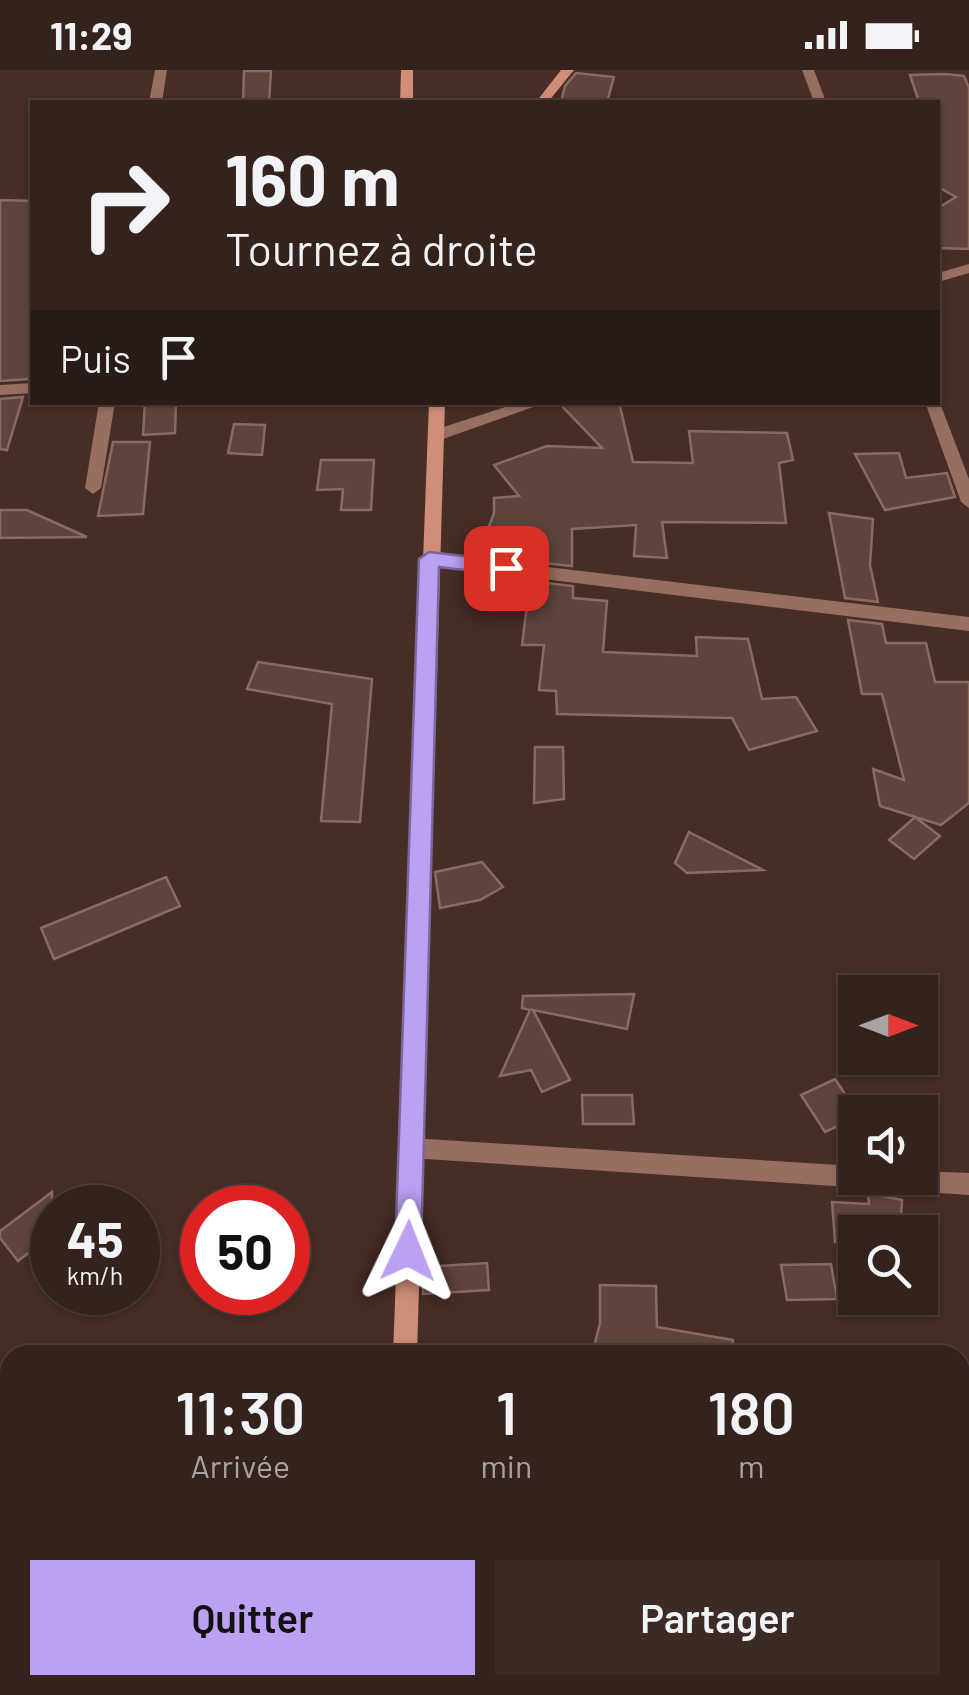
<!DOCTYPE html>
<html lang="fr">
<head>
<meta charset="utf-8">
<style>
	:root { --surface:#34221c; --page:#3c2a25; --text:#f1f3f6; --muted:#a9a4a3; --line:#4e3f3b; --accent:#bca0f2 }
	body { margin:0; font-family:Barlow,sans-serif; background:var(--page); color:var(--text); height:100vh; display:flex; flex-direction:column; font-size:38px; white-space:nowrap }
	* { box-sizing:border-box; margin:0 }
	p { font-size:32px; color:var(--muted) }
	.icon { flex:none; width:55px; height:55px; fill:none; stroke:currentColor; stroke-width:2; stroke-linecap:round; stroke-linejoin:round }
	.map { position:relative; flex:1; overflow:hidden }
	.sheet { position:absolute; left:0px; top:1275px; width:970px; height:350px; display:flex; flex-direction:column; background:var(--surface); border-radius:30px 30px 0 0; box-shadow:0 2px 8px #0004,0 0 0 2px var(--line) }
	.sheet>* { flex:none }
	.top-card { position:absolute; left:30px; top:30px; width:910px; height:305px; border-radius:0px; box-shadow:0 2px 8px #0004,0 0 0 2px var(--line); background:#34221c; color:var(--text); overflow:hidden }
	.needle { width:65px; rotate:90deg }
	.fabs { position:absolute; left:838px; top:905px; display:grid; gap:20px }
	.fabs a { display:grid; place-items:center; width:100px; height:100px; border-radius:0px; background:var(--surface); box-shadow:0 2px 8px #0004,0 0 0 2px var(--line); font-size:50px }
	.speed { position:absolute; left:30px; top:1115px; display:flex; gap:20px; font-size:50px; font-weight:700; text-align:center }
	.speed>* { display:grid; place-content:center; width:130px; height:130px; border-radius:50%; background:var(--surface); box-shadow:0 2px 8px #0004,0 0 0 2px var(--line); line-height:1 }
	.speed small { font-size:25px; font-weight:400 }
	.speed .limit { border:15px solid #d22; background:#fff; color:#111 }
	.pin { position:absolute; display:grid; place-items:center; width:85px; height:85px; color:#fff; margin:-42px; border-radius:20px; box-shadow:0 5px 15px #0006 }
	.me { position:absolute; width:110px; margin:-55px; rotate:2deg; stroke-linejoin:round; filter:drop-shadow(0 0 8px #0008) }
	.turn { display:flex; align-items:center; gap:35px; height:210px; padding:0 30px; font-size:45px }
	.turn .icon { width:130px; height:130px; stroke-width:2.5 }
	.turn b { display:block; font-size:70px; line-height:85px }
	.then { display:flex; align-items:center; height:95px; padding:0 30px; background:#0003; gap:20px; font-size:38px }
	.eta { display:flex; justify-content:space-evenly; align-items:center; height:170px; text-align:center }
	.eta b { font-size:60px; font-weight:600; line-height:70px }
	.cta { display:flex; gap:20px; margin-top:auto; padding:20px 30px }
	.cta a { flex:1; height:115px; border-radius:0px; background:var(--accent); color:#111; font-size:40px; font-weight:600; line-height:115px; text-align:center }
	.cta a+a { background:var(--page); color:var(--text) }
	.status { display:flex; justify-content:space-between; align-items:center; height:70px; padding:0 50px; background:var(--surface); direction:ltr }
	.status svg { height:28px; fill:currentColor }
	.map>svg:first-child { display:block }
	.building { fill:#5f443c; stroke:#896b62; stroke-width:2.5 }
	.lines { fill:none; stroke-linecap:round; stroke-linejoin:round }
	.minor { fill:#986e60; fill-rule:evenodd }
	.secondary { fill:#d08d78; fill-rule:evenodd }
	.route { fill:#bca0f2; stroke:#7a689d; stroke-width:2.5 }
</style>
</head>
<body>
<div class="status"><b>11:29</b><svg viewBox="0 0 49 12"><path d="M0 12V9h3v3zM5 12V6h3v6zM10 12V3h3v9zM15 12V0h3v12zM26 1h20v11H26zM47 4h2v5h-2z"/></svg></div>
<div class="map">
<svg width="969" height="1625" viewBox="0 0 969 1625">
	<rect width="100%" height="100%" fill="#462d25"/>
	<g class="building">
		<path d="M244,1H271L269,32H243Z"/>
		<path d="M576,3L614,7L607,32H561L565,16Z"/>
		<path d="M945,4L964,6L969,18V179L938,178V138L956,127L938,117V32H919L910,5Z"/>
		<path d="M0,130L32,131V296L28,309L0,311Z"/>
		<path d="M23,327L7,380L0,379V329Z"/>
		<path d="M145,332H176L175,363L143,365Z"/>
		<path d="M558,332H619L633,392L693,393L689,361L787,363L793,390L779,393L786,453L662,452L667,488L634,486L636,455L572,459V496L533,492L535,477L485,467L494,443V428L519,426L494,395L547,376L602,378Z"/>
		<path d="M234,354L265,355L262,385L228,383Z"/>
		<path d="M113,372H150L143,444L98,446Z"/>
		<path d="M899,383L906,408L947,403L955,427L885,440L855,384Z"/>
		<path d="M321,390H374L371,440H341L343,419L317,420Z"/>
		<path d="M0,440H27L87,467L0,468Z"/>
		<path d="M829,443L873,449L870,495L878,532L845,528Z"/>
		<path d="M530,511L573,516V528L607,531L603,582L697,586L696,567L748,569L762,629L796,627L817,661L749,680L732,648L557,644L556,621L539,620L544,575H522Z"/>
		<path d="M848,550L882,554L886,573H926L935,612H969V733L941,755L880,736L873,699L904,710L882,624H862Z"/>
		<path d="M258,592L372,609L360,752L321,751L332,634L247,619Z"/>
		<path d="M535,677H563L564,729L534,733Z"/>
		<path d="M915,747L940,766L914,789L889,770Z"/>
		<path d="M689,762L763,800L687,803L675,793Z"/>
		<path d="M482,792L503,817L480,830L440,838L435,802Z"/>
		<path d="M166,807L180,836L54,889L41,858Z"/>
		<path d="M634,924L627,959L533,940L570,1010L542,1022L531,1000L500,1006L530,940L522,938L523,926Z"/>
		<path d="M835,1009L857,1042L855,1048L825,1062L801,1025Z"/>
		<path d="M582,1025H632L634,1054H583Z"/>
		<path d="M52,1122V1165L18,1191L0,1168V1161Z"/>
		<path d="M868,1123L902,1130L900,1162H853L835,1172L832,1132L869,1134Z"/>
		<path d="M487,1193L489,1220L423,1224V1197Z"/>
		<path d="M831,1194L837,1229L787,1230L781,1195Z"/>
		<path d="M600,1215L656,1216L657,1257L733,1270L732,1285H592L600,1253Z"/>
	</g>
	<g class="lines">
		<g class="minor">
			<path d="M155,0H167L162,32H149Z"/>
			<path d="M802,0H814L826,32H814Z"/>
			<path d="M969,194V203L938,212V203Z"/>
			<path d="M32,313V323L0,325V315Z"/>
			<path d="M938,328L969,409V438L961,432L925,332H938Z"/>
			<path d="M99,332H115L101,418L93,424L85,418Z"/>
			<path d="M521,332H547L443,369H431L429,365L431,361Z"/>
			<path d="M429,483L969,547V561L429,495L420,489Z"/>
			<path d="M411,1068L855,1096V1108H920V1101L969,1103V1125L411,1088L403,1085L400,1078L403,1071Z"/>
		</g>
		<g class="secondary">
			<path d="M401,0H413V32H400Z"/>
			<path d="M561,0H574L548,32H536Z"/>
			<path d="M429,332H445L417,1285H393Z"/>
			<rect x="381" y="1615" width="28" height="10"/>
		</g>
	</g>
	<path class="route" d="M429,482L506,491L516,498L506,505L439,497L421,1181L418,1190L408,1194L399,1190L395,1181L419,489Z"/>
</svg>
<div class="fabs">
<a><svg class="needle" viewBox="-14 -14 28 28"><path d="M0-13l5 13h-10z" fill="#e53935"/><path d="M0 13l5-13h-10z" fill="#a9a4a3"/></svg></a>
<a><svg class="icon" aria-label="sound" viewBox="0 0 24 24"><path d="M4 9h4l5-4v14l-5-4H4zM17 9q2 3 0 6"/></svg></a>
<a><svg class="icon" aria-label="search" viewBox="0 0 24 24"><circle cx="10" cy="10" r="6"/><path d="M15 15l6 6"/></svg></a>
</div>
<div class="speed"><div>45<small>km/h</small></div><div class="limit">50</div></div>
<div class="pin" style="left:506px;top:498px;background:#d93025"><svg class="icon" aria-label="arrive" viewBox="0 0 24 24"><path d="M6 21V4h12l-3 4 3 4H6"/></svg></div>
<svg class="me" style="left:408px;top:1181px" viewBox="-20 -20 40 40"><path d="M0-17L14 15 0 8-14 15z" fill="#bca0f2" stroke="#fff" stroke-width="4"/></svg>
<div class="top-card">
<div class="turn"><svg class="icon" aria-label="right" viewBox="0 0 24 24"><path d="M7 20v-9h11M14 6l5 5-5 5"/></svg><div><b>160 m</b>Tournez à droite</div></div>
<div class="then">Puis<svg class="icon" aria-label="arrive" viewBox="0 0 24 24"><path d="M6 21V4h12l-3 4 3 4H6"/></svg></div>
</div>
<section class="sheet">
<div class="eta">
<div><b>11:30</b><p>Arrivée</p></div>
<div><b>1</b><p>min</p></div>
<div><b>180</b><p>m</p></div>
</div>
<div class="cta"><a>Quitter</a><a>Partager</a></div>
</section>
</div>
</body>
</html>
